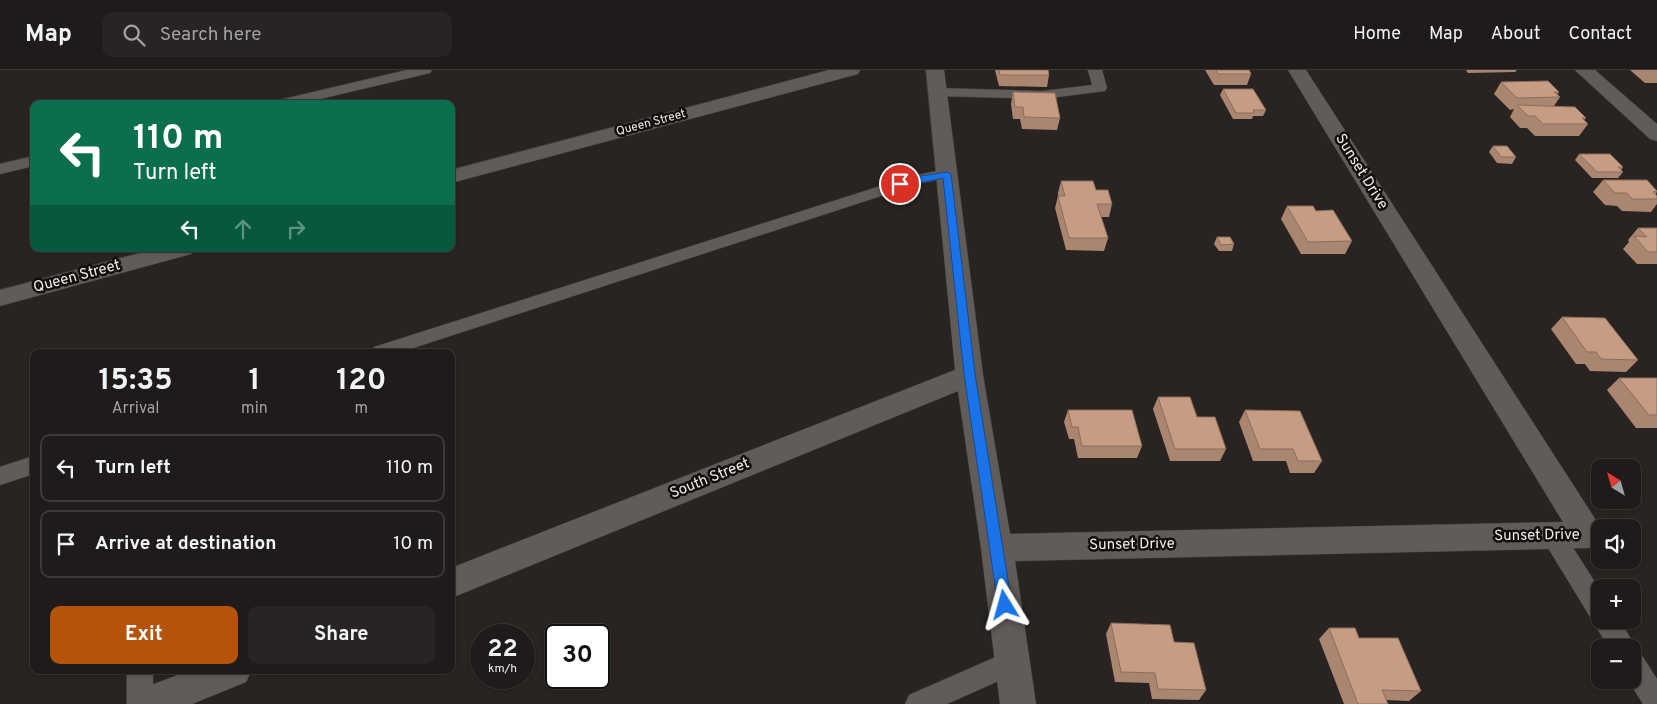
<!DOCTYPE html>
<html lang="en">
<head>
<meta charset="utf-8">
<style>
	:root { --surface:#1f1b1a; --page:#272423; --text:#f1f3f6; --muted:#a1a1a2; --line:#3c3939; --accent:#b45309 }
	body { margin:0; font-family:Overpass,sans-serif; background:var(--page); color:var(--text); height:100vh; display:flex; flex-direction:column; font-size:19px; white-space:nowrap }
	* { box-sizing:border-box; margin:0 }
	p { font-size:16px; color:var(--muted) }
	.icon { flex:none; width:28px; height:28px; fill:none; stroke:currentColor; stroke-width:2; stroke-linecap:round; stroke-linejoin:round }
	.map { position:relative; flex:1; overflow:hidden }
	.side { position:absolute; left:30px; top:279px; width:425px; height:325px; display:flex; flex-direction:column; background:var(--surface); border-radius:10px; box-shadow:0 1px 4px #0004,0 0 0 1px var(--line) }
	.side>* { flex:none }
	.banner { position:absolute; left:30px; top:30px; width:425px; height:152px; border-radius:10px; box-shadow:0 1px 4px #0004,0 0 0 1px var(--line); background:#0b6e4f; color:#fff; overflow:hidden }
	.needle { width:32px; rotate:323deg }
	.fabs { position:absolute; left:1591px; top:389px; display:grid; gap:10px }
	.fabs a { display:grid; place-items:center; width:50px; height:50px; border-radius:10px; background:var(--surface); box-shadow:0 1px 4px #0004,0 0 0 1px var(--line); font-size:25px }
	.speed { position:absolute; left:470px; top:554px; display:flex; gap:10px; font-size:25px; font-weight:700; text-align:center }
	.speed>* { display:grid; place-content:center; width:65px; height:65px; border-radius:50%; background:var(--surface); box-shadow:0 1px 4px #0004,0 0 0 1px var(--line); line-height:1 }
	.speed small { font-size:12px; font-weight:400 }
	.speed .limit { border:2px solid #111; border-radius:8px; background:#fff; color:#111 }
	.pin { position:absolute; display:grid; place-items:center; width:42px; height:42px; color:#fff; margin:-21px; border:2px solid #fff; border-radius:50%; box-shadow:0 1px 5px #0007 }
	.me { position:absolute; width:55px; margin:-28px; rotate:352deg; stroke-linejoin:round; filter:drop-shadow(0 0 4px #0008) }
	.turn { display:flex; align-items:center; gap:18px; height:105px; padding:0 20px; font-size:22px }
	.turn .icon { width:65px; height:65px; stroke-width:2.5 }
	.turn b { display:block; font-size:35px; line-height:42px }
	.lanes { display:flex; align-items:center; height:48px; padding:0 20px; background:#0003; justify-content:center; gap:25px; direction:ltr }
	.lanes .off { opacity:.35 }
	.eta { display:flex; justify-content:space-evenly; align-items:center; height:85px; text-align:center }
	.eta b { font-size:30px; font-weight:700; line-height:35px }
	.action { display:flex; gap:10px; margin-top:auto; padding:10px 20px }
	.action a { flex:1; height:58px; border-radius:10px; background:var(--accent); color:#fff; font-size:20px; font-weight:700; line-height:58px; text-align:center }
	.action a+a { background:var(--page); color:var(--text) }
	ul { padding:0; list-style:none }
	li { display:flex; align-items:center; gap:15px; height:68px; margin:0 10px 8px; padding:0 10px; border:2px solid var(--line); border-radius:10px }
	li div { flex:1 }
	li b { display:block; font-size:19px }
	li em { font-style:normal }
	header { display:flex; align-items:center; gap:30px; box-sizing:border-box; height:70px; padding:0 25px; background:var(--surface); border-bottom:1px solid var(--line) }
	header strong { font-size:24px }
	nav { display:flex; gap:28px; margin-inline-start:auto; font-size:18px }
	.search { width:350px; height:45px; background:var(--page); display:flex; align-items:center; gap:12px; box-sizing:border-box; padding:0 18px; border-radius:10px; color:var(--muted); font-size:19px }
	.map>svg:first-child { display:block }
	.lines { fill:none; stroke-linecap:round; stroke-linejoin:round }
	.lane-casing { stroke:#433f3c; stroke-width:1 }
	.street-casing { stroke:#433f3c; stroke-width:1 }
	.lane { fill:#625c59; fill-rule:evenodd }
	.street { fill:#625c59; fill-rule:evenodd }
	.wall { fill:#aa8671 }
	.building { fill:#c69c83; stroke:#8b6d5c }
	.route { fill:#1a73e8; stroke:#114b97 }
	.labels { text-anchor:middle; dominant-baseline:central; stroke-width:5; stroke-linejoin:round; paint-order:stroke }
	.far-street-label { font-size:12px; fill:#f0edeb; stroke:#100e0d }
	.street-label { font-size:15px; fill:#f0edeb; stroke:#100e0d }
</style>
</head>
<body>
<header>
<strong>Map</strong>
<div class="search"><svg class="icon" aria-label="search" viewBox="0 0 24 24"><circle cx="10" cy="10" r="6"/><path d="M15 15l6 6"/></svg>Search here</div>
<nav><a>Home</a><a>Map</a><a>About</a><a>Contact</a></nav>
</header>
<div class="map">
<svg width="1657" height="634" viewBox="0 0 1657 634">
	<rect width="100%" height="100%" fill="#292422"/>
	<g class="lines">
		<g class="lane-casing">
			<g id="lane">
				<path d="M407,0H432L430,3L299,34H273L275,31Z"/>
				<path d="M1088,0H1102L1107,18L1105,21L1042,29L938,26L931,22L938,18L1042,21L1092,15Z"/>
				<path d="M34,86V96L0,104V94Z"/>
				<path d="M947,99L953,101L955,104L953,107L921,113L401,282H371L374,277L912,106Z"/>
				<path d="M34,386V404L0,415V397Z"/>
				<path d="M1553,456L1561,459L1600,520V550H1620L1636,578L1634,582L1641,584L1657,609V634H1643L1628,610H1632V578H1609L1545,473L1542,466L1545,459Z"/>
				<path d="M1012,580L1021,583L1025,592L1021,601L947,634H905L909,625Z"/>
				<rect x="127" y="600" width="26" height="34"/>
			</g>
		</g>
		<g class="street-casing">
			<g id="street">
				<path d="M829,0H860L858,4L451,113V100Z"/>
				<path d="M926,0H944L983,305L1010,464L1563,452L1288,0H1306L1599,455V475L1588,478L1015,491L1036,634H1000L981,478L958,321L451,528V498L955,300Z"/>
				<path d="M1575,0H1595L1657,54V71L1650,69Z"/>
				<path d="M155,179H195L191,184L0,236V220Z"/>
				<path d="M191,600H252L246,612L192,634H131L136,621Z"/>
			</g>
		</g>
		<use href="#lane" class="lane"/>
		<use href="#street" class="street"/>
	</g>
	<g class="wall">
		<path d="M995,0H1048L1049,5L1047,17L999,16Z"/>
		<path d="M1205,0H1249L1251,4L1247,15H1214Z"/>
		<path d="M1466,0H1517L1515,2L1468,3Z"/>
		<path d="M1630,0H1657V13H1645Z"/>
		<path d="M1501,12L1559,22L1557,25L1560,27L1554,36L1586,48L1584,50L1588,54L1579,66H1535L1527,58H1520L1510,47L1514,39L1510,40L1494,24Z"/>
		<path d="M1223,19L1266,40L1263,46H1253L1252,49H1233L1220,25Z"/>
		<path d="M1013,22L1060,48L1057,60L1022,59L1020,49H1013L1011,34Z"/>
		<path d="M1493,76L1516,87L1512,94L1497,93L1489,82Z"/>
		<path d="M1579,84L1623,97L1621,100L1623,102L1618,108H1592L1575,90Z"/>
		<path d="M1603,110L1657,121L1656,124L1657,126V134L1651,142L1622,141L1617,136L1605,135L1593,122Z"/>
		<path d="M1061,111L1096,120L1112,134L1109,147H1101L1108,168L1104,181L1066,180L1055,138L1058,126V123Z"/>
		<path d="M1287,136L1316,141L1352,171L1345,184H1301L1281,149Z"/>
		<path d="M1638,158H1657V194H1637L1623,179L1629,172L1628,170Z"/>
		<path d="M1217,167L1234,174L1232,181H1219L1214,174Z"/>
		<path d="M1562,247L1638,290L1626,302L1590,301L1585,294H1576L1551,259Z"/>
		<path d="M1619,308H1657V358H1636L1607,320Z"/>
		<path d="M1158,327L1197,347L1226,379L1220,391H1170L1153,339Z"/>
		<path d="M1068,340L1142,376L1137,388H1078L1074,369H1069L1064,352Z"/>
		<path d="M1245,340L1322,391L1314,403H1290L1286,391H1253L1239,352Z"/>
		<path d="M1111,553L1174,572L1206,620L1199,630L1152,629L1149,613L1115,612L1106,564Z"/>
		<path d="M1329,558L1359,568L1421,621L1409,631L1386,630L1388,634H1344L1319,569Z"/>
	</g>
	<g class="building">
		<path d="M999,0H1048L1049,5H1000Z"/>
		<path d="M1216,0H1249L1251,4H1218Z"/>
		<path d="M1548,11L1559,22H1554L1560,27L1517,28L1501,12Z"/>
		<path d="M1223,19H1253L1266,40H1253L1254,43H1236Z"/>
		<path d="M1013,22L1055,23L1060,48L1024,47L1023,37H1015Z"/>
		<path d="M1517,35L1575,37L1586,48H1582L1588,54H1543L1535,46H1528Z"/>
		<path d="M1493,76H1507L1516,87H1501Z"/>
		<path d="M1579,84H1610L1623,97H1618L1623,102H1597Z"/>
		<path d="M1603,110H1647L1657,121L1653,122L1657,126V129H1632L1627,123H1615Z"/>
		<path d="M1061,111H1093L1096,120H1108L1112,134H1097L1108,168H1069L1058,126H1065Z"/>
		<path d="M1287,136H1313L1316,141L1333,140L1352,171L1308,172Z"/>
		<path d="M1638,158H1657V182H1648L1634,166L1647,167Z"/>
		<path d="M1217,167H1230L1234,174L1221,175Z"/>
		<path d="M1562,247L1605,248L1638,290L1601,289L1596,282H1587Z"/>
		<path d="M1619,308H1657V345H1649Z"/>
		<path d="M1158,327H1190L1197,347H1215L1226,379H1175Z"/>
		<path d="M1068,340H1132L1142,376H1082L1078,357H1072Z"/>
		<path d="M1245,340L1300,341L1322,391H1298L1293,379H1260Z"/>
		<path d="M1111,553L1170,555L1174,572L1194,573L1206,620L1158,619L1155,603L1121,602Z"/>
		<path d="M1329,558H1355L1359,568H1398L1421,621L1382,620L1388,634H1358Z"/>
	</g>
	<path class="route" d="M947,102L951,104L975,304L1012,535L1010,539L1005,541L1000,539L998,535L964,304L943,108L900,117L895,114L915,107Z"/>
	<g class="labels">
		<g class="far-street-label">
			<text transform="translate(651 53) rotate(-15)">Queen Street</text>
		</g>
		<g class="street-label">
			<text transform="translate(1361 102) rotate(58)">Sunset Drive</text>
			<text transform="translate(77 207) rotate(-15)">Queen Street</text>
			<text transform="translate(710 409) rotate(-22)">South Street</text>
			<text transform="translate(1537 466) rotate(-1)">Sunset Drive</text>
			<text transform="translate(1132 475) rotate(-1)">Sunset Drive</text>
		</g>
	</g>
</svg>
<div class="fabs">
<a><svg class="needle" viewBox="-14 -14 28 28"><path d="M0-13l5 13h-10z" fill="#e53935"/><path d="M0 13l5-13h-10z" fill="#a1a1a2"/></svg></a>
<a><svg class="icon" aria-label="sound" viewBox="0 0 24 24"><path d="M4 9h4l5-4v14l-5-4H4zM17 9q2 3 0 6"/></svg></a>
<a>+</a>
<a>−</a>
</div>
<div class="speed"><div>22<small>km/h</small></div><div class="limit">30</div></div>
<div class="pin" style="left:900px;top:114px;background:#d93025"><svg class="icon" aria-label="arrive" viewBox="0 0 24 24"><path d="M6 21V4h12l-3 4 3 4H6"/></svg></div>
<svg class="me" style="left:1005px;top:535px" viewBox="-20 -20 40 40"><path d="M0-17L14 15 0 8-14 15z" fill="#1a73e8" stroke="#fff" stroke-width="4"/></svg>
<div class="banner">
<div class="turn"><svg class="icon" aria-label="left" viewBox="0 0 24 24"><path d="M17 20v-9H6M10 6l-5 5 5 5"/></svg><div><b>110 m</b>Turn left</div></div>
<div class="lanes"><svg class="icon" aria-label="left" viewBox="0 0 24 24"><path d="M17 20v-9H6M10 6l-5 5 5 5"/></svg><svg class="icon off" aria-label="ahead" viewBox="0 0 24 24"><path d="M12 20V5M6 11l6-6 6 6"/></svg><svg class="icon off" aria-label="right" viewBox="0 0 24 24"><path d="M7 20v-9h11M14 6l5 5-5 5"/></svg></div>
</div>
<section class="side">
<div class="eta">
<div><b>15:35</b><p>Arrival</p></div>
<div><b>1</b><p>min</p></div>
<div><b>120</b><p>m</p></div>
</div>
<ul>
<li><svg class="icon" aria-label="left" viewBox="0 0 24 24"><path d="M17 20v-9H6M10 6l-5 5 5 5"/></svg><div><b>Turn left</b></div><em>110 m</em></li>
<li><svg class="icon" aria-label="arrive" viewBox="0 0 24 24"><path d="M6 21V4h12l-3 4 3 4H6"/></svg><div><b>Arrive at destination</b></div><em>10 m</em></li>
</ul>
<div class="action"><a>Exit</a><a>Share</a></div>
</section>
</div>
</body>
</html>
